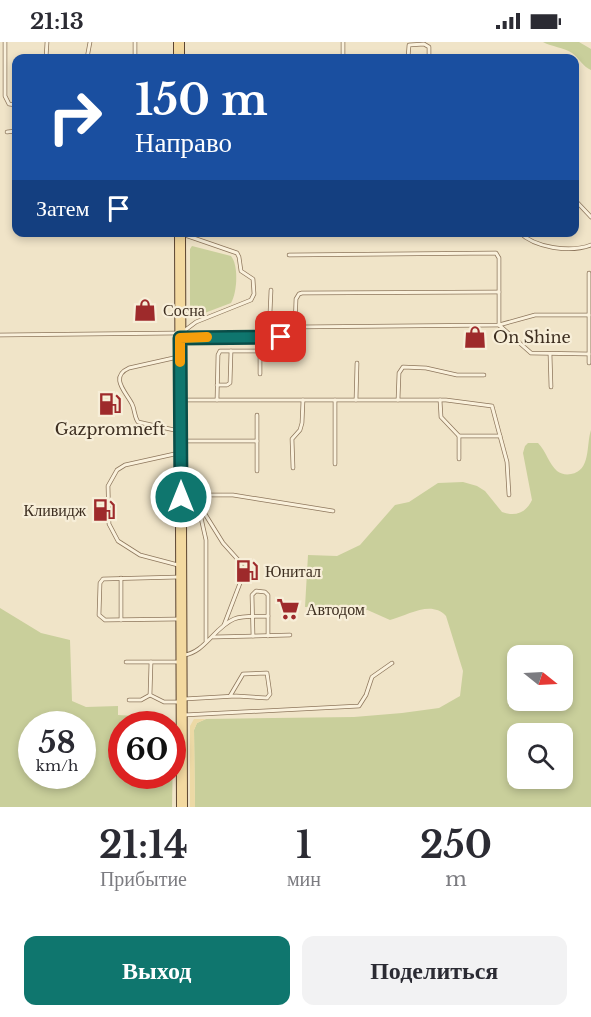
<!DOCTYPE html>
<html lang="ru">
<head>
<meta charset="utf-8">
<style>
	:root { --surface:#fff; --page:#f2f2f3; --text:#2b2b33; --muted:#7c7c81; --accent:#0f766e }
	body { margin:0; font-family:"Libre Baskerville",serif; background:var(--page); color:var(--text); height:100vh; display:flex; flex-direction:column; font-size:22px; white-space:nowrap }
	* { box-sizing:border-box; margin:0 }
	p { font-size:20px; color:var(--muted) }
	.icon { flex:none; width:33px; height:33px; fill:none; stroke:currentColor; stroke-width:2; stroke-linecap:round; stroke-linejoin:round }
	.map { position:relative; height:765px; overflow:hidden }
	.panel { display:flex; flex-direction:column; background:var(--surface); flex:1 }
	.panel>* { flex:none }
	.banner { position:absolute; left:12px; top:12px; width:567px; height:183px; border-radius:12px; box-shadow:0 3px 9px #0003; background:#1a4fa0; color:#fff; overflow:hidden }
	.needle { width:39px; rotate:108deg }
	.buttons { position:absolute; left:507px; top:603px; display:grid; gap:12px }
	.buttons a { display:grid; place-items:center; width:66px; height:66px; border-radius:12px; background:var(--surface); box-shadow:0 3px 9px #0003; font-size:30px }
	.speed { position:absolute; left:18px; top:669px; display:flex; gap:12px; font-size:30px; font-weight:700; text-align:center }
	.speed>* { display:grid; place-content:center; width:78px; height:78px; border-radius:50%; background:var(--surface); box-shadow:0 3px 9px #0003; line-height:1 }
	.speed small { font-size:15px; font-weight:400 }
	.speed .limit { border:9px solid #d22; background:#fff; color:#111 }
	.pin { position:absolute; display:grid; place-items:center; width:51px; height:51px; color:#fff; margin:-26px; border-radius:12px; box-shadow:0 3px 9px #0006 }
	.me { position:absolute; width:66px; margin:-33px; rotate:0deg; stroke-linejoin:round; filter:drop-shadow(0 0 4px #0008) }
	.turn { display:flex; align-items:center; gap:21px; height:126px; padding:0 24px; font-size:27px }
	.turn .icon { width:78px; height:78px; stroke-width:2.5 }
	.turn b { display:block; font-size:42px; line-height:51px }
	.then { display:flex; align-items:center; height:57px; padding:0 24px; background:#0003; gap:12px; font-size:22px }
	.eta { display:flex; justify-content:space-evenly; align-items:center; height:102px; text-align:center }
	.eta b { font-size:36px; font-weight:700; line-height:42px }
	.cta { display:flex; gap:12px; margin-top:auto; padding:12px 24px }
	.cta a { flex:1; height:69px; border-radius:12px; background:var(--accent); color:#fff; font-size:24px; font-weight:700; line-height:69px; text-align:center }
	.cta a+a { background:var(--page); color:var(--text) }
	.status { display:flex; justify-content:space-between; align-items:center; height:42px; padding:0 30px; background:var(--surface); direction:ltr }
	.status svg { height:16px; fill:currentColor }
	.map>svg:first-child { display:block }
	.green { fill:#c9cf9b; fill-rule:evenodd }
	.sand { fill:#ecd9a5 }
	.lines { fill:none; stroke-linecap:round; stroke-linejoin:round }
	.lane-casing { stroke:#8d765c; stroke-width:4.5 }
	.primary-casing { stroke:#5b4430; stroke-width:12 }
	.lane { stroke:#faf1dc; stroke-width:3 }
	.primary { stroke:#f3d9a0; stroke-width:10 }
	.route-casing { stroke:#0a4d48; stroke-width:15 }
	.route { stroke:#0f766e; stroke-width:10 }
	.slow { stroke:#f59e0b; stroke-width:10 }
	.labels { text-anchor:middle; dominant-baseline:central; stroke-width:4.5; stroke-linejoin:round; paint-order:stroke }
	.poi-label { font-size:16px; fill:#3d2e20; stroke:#f7eed8; text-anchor:start }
</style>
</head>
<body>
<div class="status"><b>21:13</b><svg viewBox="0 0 49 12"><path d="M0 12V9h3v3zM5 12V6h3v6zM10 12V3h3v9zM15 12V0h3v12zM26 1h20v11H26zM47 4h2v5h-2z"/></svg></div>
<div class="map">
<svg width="591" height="765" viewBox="0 0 591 765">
	<rect width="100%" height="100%" fill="#f0e4c8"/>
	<g class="green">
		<path d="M543,0H579L591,7V28C583,25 579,16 572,11C563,5 552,5 543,0Z"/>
		<path d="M192,204L231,214C239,224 237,251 231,261L194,275L190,273V207Z"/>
		<path d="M591,388V765H195L194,688L197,681L206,677L354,675L402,671L439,666L460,654L463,629L446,574C431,558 409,573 390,578L363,566L305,565L308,513L337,514L360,503L395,463L409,460L438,441L463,440L477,444L485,449L502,470C515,475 526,471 532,458L523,411L525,404L528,401H538C546,409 549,422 557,429C561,432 566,433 571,432C591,429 586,403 591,388ZM518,614H562V658H518ZM518,692H562V736H518Z"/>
		<path d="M0,566L41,591L70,598L72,659L86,665L118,664V673L168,676L171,682H122V734H172L173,710L172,765H0ZM32,682H82V734H32Z"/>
	</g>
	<path class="sand" d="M194,677H206L197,681L194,688L195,765H190V684Z"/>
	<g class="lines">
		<g class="lane-casing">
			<g id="lane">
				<path d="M5,0V54L9,62L16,63"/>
				<path d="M135,0V16"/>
				<path d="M343,0V16"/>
				<path d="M46,16L47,0"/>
				<path d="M87,16L90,0"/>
				<path d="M408,16L409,3L424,2L429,5V16"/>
				<path d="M7,90L16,89"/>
				<path d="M574,157L591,175"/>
				<path d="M519,190C535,206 570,211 591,203"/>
				<path d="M182,192L237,211L239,215L241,229L253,237L254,252L251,258L196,280L184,289"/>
				<path d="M289,213L496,211L499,216V283L531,311L589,312"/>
				<path d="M589,231V321"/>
				<path d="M499,250L302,251L299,252L296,257L295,285L499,283L535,273H589"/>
				<path d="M0,293L178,291"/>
				<path d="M269,294L271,248"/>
				<path d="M184,295H281L289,293L295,285"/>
				<path d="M550,312L551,345"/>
				<path d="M178,315L129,326C109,335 126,350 132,362C135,368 134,374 138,380L179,389"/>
				<path d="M217,343H227L230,341L231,309"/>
				<path d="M182,358H446L492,364L500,394"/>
				<path d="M217,358L218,313L220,309H258L260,312V332"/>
				<path d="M356,358L357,321"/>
				<path d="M398,358L399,331L403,325L426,326L457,333H484"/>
				<path d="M440,358L441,375L459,394H500L507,420L509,453"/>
				<path d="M459,394V417"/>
				<path d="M184,399H257"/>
				<path d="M335,422V358"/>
				<path d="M293,426L292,397L300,388L302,381L303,358"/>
				<path d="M257,429V373"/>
				<path d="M183,453H233L333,469"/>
				<path d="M183,456L195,462L205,472L223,501L241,521L242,536L224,583"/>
				<path d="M199,467L206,498V599"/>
				<path d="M178,523L140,513L118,499L109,482L108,444L117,428L125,423L179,411"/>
				<path d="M121,536V578"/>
				<path d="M179,577L105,578L99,573L100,541L103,537L179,535"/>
				<path d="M253,594L252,553L256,549L265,550L268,553V594"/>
				<path d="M213,595L290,593"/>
				<path d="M184,613C204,611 215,585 234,577C244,573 257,575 268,574"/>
				<path d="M126,620H180"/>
				<path d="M151,620L150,653L164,660H180"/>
				<path d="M184,657L236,654L267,656L270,652L267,631L243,632L230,654"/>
				<path d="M129,658H141L150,653"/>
				<path d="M184,673L359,664L366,653L372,635L392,621"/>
			</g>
		</g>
		<g class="primary-casing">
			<g id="primary">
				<path d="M179,0V16"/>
				<path d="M180,190L182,765"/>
			</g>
		</g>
		<use href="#lane" class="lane"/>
		<use href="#primary" class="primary"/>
	</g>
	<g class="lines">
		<g class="route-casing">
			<path id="route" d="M181,455L180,296L281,295"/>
		</g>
		<use href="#route" class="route"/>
		<path class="slow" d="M180,320V296L207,295"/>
	</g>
	<defs>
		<g id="shop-bare" transform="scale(1.8)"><path d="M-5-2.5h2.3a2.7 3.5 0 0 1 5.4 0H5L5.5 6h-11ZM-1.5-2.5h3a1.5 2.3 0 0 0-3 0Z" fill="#9e2a2b" stroke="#f7eed8" stroke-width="2.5" paint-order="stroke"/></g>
		<g id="fuel-bare" transform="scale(1.8)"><path d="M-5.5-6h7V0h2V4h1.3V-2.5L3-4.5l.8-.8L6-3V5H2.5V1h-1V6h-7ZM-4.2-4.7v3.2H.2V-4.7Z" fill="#9e2a2b" stroke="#f7eed8" stroke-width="2.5" paint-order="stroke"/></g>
		<g id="supermarket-bare" transform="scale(1.8)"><path d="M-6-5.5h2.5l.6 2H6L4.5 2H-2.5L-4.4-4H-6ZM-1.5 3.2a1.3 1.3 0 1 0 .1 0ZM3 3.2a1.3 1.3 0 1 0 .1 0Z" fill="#9e2a2b" stroke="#f7eed8" stroke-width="2.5" paint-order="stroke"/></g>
	</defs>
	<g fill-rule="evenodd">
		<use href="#shop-bare" x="145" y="268"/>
		<use href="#shop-bare" x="475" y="295"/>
		<use href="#fuel-bare" x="110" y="362"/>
		<use href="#fuel-bare" x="104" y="468"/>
		<use href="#fuel-bare" x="247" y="529"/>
		<use href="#supermarket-bare" x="288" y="567"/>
	</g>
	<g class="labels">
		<g class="poi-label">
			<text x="163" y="268">Сосна</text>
			<text x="493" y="295">On Shine</text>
			<text x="110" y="387" text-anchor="middle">Gazpromneft</text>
			<text x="86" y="468" text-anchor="end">Кливидж</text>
			<text x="265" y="529">Юнитал</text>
			<text x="306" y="567">Автодом</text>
		</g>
	</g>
</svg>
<div class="buttons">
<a><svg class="needle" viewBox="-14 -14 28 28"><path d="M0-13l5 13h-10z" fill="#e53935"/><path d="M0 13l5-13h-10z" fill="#7c7c81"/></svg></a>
<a><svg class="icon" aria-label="search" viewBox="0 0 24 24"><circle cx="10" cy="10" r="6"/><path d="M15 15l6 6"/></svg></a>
</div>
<div class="speed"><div>58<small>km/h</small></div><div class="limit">60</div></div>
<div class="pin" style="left:281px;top:295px;background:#d93025"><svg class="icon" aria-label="arrive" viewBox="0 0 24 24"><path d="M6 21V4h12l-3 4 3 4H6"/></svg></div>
<svg class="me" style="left:181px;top:455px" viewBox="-20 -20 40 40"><circle r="17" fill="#0f766e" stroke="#fff" stroke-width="3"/><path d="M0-11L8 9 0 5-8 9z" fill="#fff"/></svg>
<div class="banner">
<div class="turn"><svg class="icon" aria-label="right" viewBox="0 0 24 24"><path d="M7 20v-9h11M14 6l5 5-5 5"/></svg><div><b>150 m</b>Направо</div></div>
<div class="then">Затем<svg class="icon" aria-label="arrive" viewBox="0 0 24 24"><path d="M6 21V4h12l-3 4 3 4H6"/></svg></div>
</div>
</div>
<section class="panel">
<div class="eta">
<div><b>21:14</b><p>Прибытие</p></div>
<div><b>1</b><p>мин</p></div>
<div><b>250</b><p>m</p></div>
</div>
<div class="cta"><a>Выход</a><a>Поделиться</a></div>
</section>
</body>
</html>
